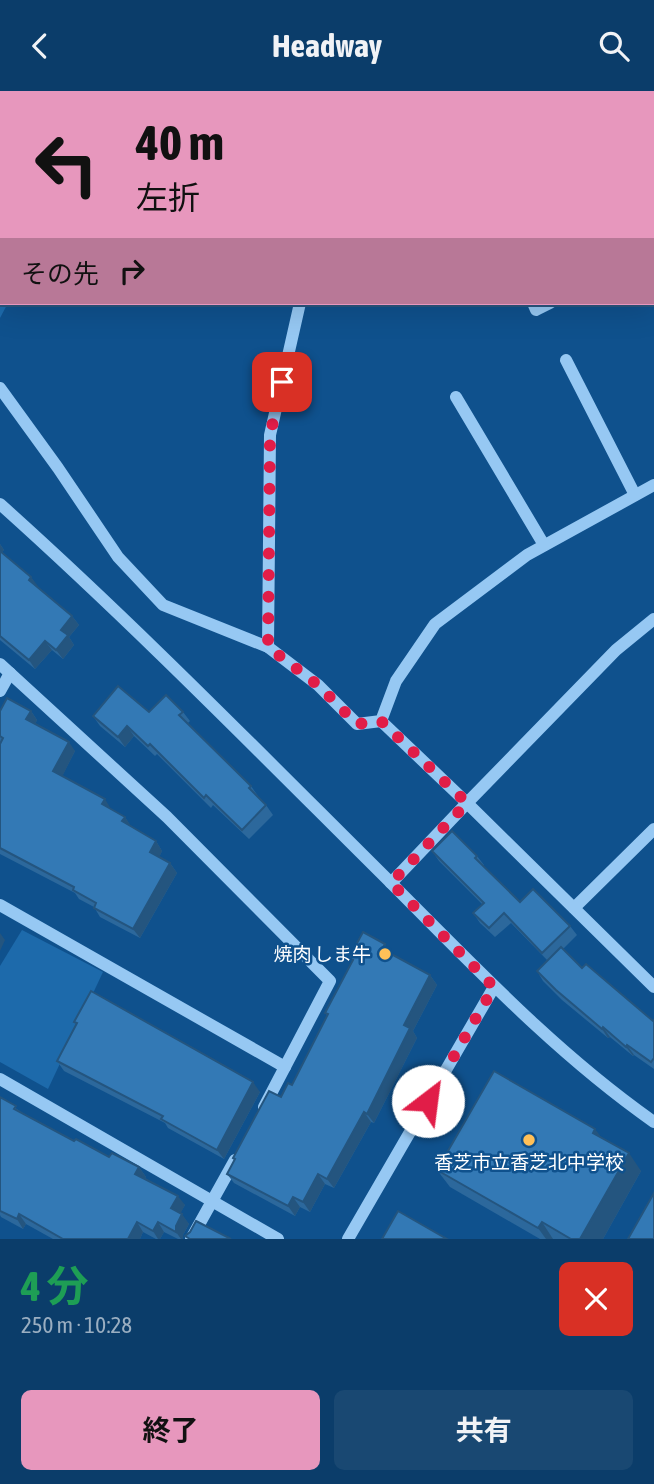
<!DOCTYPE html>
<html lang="ja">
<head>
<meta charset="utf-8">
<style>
	:root { --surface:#0b3d6a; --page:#194872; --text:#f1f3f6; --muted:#9aaec1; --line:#2b567e; --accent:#e797bd }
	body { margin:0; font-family:"Asap Condensed","Noto Sans JP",sans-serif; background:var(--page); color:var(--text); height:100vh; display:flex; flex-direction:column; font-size:26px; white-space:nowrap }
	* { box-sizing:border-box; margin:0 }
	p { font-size:23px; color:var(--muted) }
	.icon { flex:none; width:38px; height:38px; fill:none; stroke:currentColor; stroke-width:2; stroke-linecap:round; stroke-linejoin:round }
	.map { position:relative; height:1148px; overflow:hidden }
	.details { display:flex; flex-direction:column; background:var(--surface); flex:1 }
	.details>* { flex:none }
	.top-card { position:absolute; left:0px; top:0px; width:654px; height:214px; box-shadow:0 7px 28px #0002,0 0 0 2px var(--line); background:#e797bd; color:#111; overflow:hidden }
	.pin { position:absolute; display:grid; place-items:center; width:60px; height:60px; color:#fff; margin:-30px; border-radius:14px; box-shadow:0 4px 10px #0006 }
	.me { position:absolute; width:77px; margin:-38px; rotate:30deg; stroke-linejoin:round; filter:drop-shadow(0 0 5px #0008) }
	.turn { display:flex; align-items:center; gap:24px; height:147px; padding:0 21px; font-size:32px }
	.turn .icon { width:91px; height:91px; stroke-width:2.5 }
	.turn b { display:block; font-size:49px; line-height:60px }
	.then { display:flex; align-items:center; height:66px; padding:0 21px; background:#0003; gap:14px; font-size:26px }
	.round { display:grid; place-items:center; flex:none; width:74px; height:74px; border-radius:10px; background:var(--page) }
	.head { display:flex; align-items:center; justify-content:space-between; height:119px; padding:0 21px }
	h1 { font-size:42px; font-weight:700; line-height:52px; color:#1e9e55 }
	.primary-button { display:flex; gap:14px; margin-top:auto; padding:14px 21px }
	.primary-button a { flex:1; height:80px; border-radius:10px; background:var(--accent); color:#111; font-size:28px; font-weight:700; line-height:80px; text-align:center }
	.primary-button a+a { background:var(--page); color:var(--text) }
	header { display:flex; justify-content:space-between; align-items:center; height:91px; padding:0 21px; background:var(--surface); font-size:32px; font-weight:700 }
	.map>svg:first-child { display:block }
	.green { fill:#1d6aab }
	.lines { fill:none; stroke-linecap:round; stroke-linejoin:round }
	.minor { stroke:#96c8f3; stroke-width:12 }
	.wall { fill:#2c689c }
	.shaded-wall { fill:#24557f }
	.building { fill:#3379b5; stroke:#24557f; stroke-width:2 }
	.route { stroke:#e11d48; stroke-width:12; stroke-dasharray:0 21.6 }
	.poi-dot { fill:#ffc058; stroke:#0f518d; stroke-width:2.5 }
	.labels { text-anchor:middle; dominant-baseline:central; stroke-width:5; stroke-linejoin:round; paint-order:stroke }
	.poi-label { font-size:19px; fill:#fff; stroke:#0f518d; text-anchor:end }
</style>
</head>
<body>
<header><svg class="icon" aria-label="back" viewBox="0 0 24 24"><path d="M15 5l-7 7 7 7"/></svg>Headway<svg class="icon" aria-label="search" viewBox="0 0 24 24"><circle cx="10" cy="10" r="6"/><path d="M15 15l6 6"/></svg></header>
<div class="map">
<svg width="654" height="1148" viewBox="0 0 654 1148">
	<rect width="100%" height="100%" fill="#0f518d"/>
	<g class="green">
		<path d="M0,0H52L2,2V212H8L0,227Z"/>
		<path d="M149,0H332L149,2Z"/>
		<path d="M22,839L103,881L48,998L0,971V875Z"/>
	</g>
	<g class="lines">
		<g class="minor">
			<path d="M349,2V0"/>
			<path d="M653,193L654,194"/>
			<path d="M533,212L536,219L550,212"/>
			<path d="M566,269L635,404"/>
			<path d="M0,297L58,377L118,466L163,514L268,556L318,594L357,633L381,630L396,590L435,533L527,464L654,394"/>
			<path d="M456,306L544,454"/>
			<path d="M0,413C135,534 263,665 392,793C475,876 557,963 654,1031"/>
			<path d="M268,556L270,344L300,212"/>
			<path d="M0,573L167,726L330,890L264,1016"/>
			<path d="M0,600L10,582"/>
			<path d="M381,630L467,712L616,559L654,528"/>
			<path d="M391,792L467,712L654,896"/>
			<path d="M0,814L285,976"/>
			<path d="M574,817L654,738"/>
			<path d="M0,988L278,1148"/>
			<path d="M191,1148L235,1069"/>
			<path d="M348,1148L494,896"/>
		</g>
	</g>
	<g class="wall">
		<path d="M436,0H654V104H653V2H437Z"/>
		<path d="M0,453L4,459L2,461L31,486L37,496L72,525L79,534L69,546L74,554L63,568L52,559L35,578L0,549Z"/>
		<path d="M0,620H31L37,629L35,633L75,660L62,685L111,718L125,726L131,736L156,750L162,760L159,766L170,772L177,782L140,847L100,826L94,816L79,808L75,802L0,763Z"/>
		<path d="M149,621H183L190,630L188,632L251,695L258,705L257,706L266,714L273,724L249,748L213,714L211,717L157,663L155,665L134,645L125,656L100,635L93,625Z"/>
		<path d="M432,760L477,765L484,774L483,775L520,811L570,835L577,844L563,858L582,877L653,930L654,929V978L634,964L633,965L610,946L608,947L562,909L543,890L537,880L547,869L511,832L495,846L480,832L473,822L482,813L439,770Z"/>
		<path d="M391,862V863L430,884L437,894L413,940L417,947L374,1032L371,1031L334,1097L325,1093L310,1121L300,1116L295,1125L234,1092L227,1083L234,1069L233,1067L292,994L327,924L325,922L352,871L349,867Z"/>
		<path d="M74,931L260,1001L224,1068L168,1037L165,1032L64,980L57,970L76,934Z"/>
		<path d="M0,1006L21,1021L74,1050L109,1066L139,1076L146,1086L145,1087L185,1114L180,1122L189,1133L183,1144V1148H178L164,1141L160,1148H156L143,1141L140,1148H53L26,1133L23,1138L1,1126L0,1124Z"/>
		<path d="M602,1047L641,1080L603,1148H540L450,1096L437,1079Z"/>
	</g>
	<g class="shaded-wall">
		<path d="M0,453L4,459L0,464Z"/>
		<path d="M31,486L38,495L35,498L29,489Z"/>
		<path d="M72,525L79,534L69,546L74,554L63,568L56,559L61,539Z"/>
		<path d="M45,550L52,559L35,578L29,569Z"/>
		<path d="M31,620L37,629L33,638L26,628Z"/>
		<path d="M127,635L134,645L125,656L118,646Z"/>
		<path d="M69,651L75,660L60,690L53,680Z"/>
		<path d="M105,708L111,718L102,713Z"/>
		<path d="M125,726L131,735L129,740L122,730Z"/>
		<path d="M156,750L162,760L157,771L150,761Z"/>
		<path d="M170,772L177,782L140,847L133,838Z"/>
		<path d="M0,842L5,849L0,860Z"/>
		<path d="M385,853L391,862L388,868L382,858Z"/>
		<path d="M430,884L437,894L413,940L417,947L374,1032L367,1023L404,934Z"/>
		<path d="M603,936L610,946L608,947L602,938Z"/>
		<path d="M627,954L634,964L633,965L626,956Z"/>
		<path d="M253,991L260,1001L224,1068L217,1059Z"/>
		<path d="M364,1021L371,1031L334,1097L327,1088Z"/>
		<path d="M595,1038L608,1055L593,1042Z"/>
		<path d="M629,1062L641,1080L603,1148H580Z"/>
		<path d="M139,1076L146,1086L142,1092L135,1083Z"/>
		<path d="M318,1083L325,1093L310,1121L303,1111Z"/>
		<path d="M178,1105L185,1114L178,1127L171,1117Z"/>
		<path d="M293,1106L300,1116L295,1125L288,1115Z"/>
		<path d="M19,1123L26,1133L23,1138L17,1128Z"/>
		<path d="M182,1123L189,1133L183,1144V1148H181L176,1141V1135Z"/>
		<path d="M137,1131L143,1141L140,1148H128Z"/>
		<path d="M158,1131L164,1141L160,1148H158L153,1140Z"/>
		<path d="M542,1131L553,1148H546L538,1137Z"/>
	</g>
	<g class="building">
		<path d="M448,0H654V95L653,94V2H452Z"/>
		<path d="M0,460L31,486L29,489L72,525L61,539L68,544L56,559L45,550L29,569L0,545Z"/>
		<path d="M118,595L149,621L166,604L183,621L179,624L251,695L249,697L266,714L242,739L206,704L204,707L150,653L148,655L127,635L118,646L93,625Z"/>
		<path d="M7,607L31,620L26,628L69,651L53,680L105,708L102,713L125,726L122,730L156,750L150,761L170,772L133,838L94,817L96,812L73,799L74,796L0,757V653L3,647L0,645V620Z"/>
		<path d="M452,740L477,765L475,767L520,811L533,798L570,835L542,862L504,822L489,837L473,822L484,812L432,760Z"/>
		<path d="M363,841L385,853L382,858L430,884L404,934L410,937L367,1023L364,1021L327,1088L318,1083L303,1111L293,1106L288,1115L227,1083L235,1068L233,1067L269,1000L281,1006L288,992L292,994L328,923L325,922L353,869L349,867Z"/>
		<path d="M561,856L582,877L586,873L653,930L654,929V967L651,971L627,954L626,956L603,936L602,938L556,899L537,880Z"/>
		<path d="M91,900L253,991L217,1059L161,1028L163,1025L57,970L77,932L74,931Z"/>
		<path d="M494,980L595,1038L593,1042L629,1062L580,1148H571L542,1131L538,1137L437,1079Z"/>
		<path d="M0,1006L16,1015L14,1018L74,1050L76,1048L109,1066L112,1062L139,1076L135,1083L178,1105L171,1117L182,1123L176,1135V1141L158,1131L153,1140L137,1131L128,1148H63L19,1123L17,1128L0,1120Z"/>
		<path d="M654,1102V1148H628Z"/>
		<path d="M398,1120L447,1148H382Z"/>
		<path d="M196,1130L231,1148H190L185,1145L190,1141Z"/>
	</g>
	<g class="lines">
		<path class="route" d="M282,291L270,344L268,556L318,594L357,633L381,630L467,712L391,792L494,896L428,1010"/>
	</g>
	<g class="poi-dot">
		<circle cx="385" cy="863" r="7"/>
		<circle cx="529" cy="1049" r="7"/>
	</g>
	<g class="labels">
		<g class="poi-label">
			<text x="371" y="863">焼肉 しま牛</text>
			<text x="529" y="1071" text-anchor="middle">香芝市立香芝北中学校</text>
		</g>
	</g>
</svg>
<div class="pin" style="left:282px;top:291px;background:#d93025"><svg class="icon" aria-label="arrive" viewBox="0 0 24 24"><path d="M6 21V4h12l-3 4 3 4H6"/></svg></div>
<svg class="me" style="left:428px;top:1010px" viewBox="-20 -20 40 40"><circle r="19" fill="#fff"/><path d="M0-13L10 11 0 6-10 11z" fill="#e11d48"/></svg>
<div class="top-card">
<div class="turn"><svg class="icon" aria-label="left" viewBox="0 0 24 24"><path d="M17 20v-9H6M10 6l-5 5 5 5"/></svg><div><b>40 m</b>左折</div></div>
<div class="then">その先<svg class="icon" aria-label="right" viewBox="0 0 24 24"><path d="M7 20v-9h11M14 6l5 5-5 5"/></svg></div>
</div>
</div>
<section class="details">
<div class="head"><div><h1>4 分</h1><p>250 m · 10:28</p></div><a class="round" style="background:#d93025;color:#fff"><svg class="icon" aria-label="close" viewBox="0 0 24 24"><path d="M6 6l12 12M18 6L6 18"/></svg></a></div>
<div class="primary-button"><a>終了</a><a>共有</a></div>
</section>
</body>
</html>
